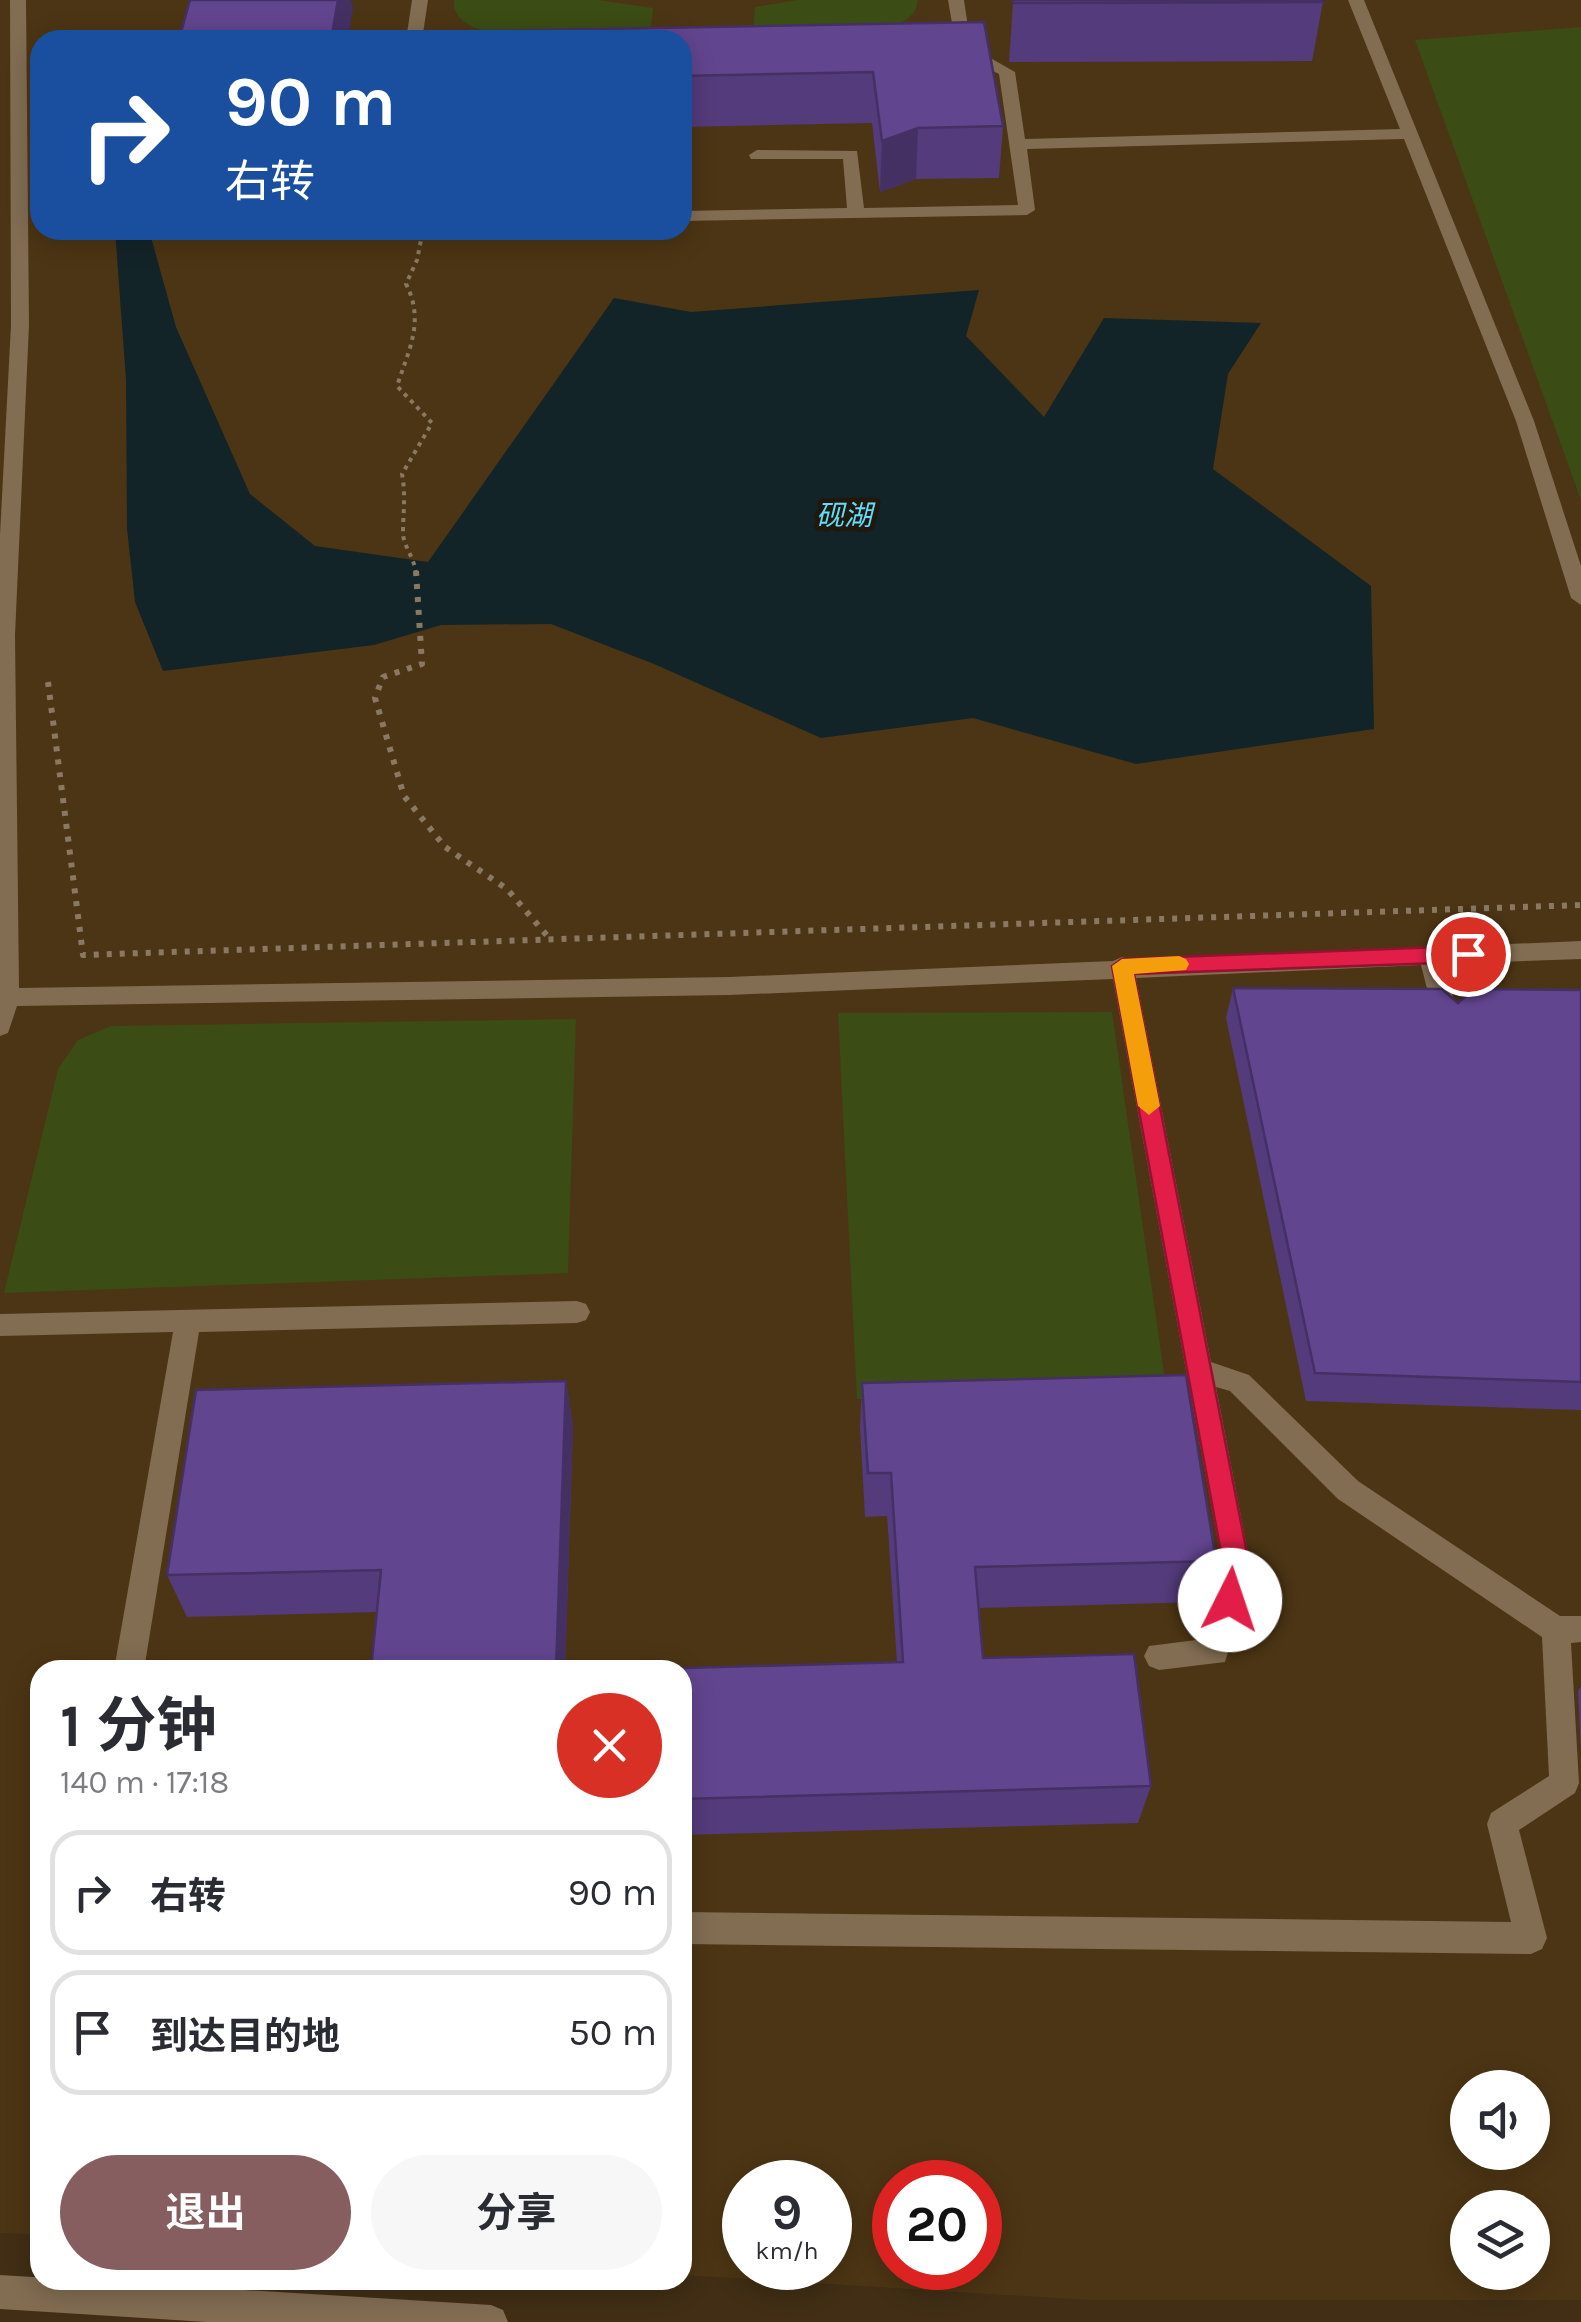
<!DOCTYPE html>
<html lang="zh">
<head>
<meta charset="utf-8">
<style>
	:root { --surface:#fff; --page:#f7f7f7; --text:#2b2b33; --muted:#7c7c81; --line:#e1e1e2; --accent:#865e5f }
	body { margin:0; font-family:Karla,"Noto Sans SC",sans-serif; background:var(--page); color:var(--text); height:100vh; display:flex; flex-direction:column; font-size:38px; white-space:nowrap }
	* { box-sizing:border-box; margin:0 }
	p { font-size:32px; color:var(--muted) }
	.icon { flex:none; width:55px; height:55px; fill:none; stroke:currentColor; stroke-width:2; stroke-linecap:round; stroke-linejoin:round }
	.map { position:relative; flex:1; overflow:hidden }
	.sheet { position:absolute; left:30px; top:1660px; width:662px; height:630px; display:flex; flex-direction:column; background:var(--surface); border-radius:30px; box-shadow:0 5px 25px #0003 }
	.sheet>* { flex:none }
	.guide { position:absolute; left:30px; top:30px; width:662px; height:210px; border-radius:30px; box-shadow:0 5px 25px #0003; background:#1a4fa0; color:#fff; overflow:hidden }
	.controls { position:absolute; left:1450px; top:2070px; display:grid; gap:20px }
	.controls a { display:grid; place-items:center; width:100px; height:100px; border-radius:50%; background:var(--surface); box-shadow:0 5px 25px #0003; font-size:50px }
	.speed { position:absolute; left:722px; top:2160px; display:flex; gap:20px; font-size:50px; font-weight:700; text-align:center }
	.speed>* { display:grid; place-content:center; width:130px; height:130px; border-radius:50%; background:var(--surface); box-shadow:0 5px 25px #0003; line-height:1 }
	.speed small { font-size:25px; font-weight:400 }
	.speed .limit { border:15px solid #d22; background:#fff; color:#111 }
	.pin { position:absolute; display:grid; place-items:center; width:85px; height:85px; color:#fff; margin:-42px; border:5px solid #fff; border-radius:50%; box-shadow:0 2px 10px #0007 }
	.me { position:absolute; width:110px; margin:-55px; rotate:4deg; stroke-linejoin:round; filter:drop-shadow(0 0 8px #0008) }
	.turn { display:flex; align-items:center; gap:35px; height:210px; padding:0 30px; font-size:45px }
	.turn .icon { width:130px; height:130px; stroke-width:2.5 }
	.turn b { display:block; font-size:70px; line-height:85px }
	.round { display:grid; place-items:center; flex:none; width:105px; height:105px; border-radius:52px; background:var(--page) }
	.summary { display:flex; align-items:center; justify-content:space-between; height:170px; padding:0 30px }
	h1 { font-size:60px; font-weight:700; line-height:75px }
	.button { display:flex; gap:20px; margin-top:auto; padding:20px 30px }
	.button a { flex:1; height:115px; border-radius:60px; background:var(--accent); color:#fff; font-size:40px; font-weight:700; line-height:115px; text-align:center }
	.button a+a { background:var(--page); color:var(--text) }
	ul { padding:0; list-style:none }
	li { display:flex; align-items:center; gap:30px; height:125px; margin:0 20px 15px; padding:0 10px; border:5px solid var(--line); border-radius:30px }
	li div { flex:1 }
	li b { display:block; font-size:38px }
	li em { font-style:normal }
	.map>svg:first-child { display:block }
	.built { fill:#4c3514; fill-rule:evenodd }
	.green { fill:#3b4c14 }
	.water { fill:#132428 }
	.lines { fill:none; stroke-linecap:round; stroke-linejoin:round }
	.path-far1 { stroke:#897964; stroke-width:4; stroke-dasharray:4 5; stroke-linecap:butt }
	.path { stroke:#897964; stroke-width:6; stroke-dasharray:5 8; stroke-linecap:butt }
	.minor { fill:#826d52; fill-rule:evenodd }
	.wall { fill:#543b7b }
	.shaded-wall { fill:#453064 }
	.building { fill:#62458f; stroke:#453064; stroke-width:2.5 }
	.route { fill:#e11d48; stroke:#92132f; stroke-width:2.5 }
	.slow { fill:#f59e0b }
	.labels { text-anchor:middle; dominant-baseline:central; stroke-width:10; stroke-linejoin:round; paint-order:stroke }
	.far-water-label { font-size:28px; font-style:italic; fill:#5edefc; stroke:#21180d }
</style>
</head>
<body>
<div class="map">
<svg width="1581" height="2322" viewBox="0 0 1581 2322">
	<rect width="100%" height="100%" fill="#412e15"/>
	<path class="built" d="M0,0H1581V2300H1089L683,2275L682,1670H40V2235L0,2233ZM40,40H682V230H40ZM1468,2088H1532V2152H1468ZM745,2182H830V2268H745ZM895,2182H980V2268H895ZM1468,2208H1532V2272H1468Z"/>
	<g class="green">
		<path d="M454,0H598L653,8L650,36C614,36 447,54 454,0Z"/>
		<path d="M798,0H918C916,15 908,19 895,26L753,34L755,7Z"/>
		<path d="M1581,27V500L1415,40Z"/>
		<path d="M1112,1012L1168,1401L857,1399L838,1013Z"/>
		<path d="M576,1019L568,1273L4,1293L58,1069L78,1040L111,1026Z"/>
	</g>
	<path class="water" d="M115,230H149L176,327L250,494L315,546L428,562L614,298L691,312L979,290L966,336L1044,417L1104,318L1261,323L1228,374L1213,469L1371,586L1374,729L1136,764L973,718L821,738L654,664L551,624L441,625L374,645L163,671L135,602L127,529L126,380Z"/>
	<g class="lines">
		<path class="path-far1" d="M416,574C415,559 404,547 403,534C403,513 406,495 402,474L432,423L397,386C409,349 425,321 406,284L417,260L423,230"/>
		<g class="path">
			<path d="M416,571L422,664L383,677L375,698L404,796L445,847L507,889L550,939"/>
			<path d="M48,682L83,955L1581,905"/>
		</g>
		<g class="minor">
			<path d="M10,0H26L29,325L15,635L19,988L729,977L1113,961L1122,957L1131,960L1581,941V959L1444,964L1459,1020L1447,1029L1435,1020L1421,965L1136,978L1211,1362L1249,1375L1358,1481L1560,1616H1581V1642L1571,1643L1579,1783L1575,1793L1519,1830L1547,1938L1542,1949L1531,1954L682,1944V1912L1511,1922L1487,1824L1491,1813L1549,1776L1542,1637L1338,1499L1230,1391L1216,1387L1252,1574L1225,1662L1159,1670L1149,1666L1144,1656L1149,1646L1204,1639L1224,1574L1113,979L729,995L17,1006L8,1033L0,1036V535L11,325Z"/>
			<path d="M412,0H428L422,40H406Z"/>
			<path d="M948,0H964L971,47L1015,72L1025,139L1400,129L1348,0H1364L1534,421L1581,566V605L1571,598L1516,421L1404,139L1027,149L1035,210L1027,215L682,221V211L847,208L843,159H751L749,155L757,150L857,151L864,208L1018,205L999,74L951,50L956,46Z"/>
			<path d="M577,1301L586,1304L590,1312L586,1320L577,1323L199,1332L144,1670H114L173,1332L0,1336V1314Z"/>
			<path d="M0,2275L491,2305L503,2310L508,2322H207L0,2309Z"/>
		</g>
	</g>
	<g class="wall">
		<path d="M1323,2L1312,61L1009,62L1013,3Z"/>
		<path d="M984,22L1003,126L999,178L916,179L880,192L872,123L682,127V40Z"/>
		<path d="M1233,988L1458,1003L1581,990V1410L1306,1401L1226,1018Z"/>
		<path d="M566,1381L573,1426L565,1670H371L377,1612L187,1617L167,1575Z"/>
		<path d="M862,1383L1216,1561L1202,1602L979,1608L983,1658L1151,1786L1138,1823L682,1835V1670L897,1662L887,1516L865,1517L860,1428Z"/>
		<path d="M1581,1686V1752L1578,1691Z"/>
	</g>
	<g class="shaded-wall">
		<path d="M338,0H351L353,9L348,40H331Z"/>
		<path d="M918,128L916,179L880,192L882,141Z"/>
		<path d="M566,1381L573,1426L565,1670H556Z"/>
	</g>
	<g class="building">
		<path d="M190,0H338L331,40H179Z"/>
		<path d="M1014,0H1321L1323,2L1013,3Z"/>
		<path d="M984,22L1003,126L918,128L882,141L873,72L682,76V40H440L441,32Z"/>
		<path d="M1233,988L1442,989L1458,1003L1474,989L1581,990V1382L1315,1373Z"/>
		<path d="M1186,1375L1216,1561L975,1567L983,1658L1134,1654L1151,1786L682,1799V1670H613L903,1662L891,1473H868L862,1383Z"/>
		<path d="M566,1381L556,1670H371L381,1570L167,1575L196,1390Z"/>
	</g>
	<path class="route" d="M1468,946L1478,954L1468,962L1134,974L1251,1574L1239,1609L1230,1612L1221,1609L1217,1600L1225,1574L1112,966L1122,959Z"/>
	<path class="slow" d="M1179,956L1186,959L1189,964L1186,970L1134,974L1160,1106L1149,1115L1138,1106L1112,966L1122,959Z"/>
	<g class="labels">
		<g class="far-water-label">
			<text x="844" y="515">砚湖</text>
		</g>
	</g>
</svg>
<div class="controls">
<a><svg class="icon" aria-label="sound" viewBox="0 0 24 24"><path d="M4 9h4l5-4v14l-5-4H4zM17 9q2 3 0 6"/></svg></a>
<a><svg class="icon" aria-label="layers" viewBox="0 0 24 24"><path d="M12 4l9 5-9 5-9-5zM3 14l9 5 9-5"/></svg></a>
</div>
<div class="speed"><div>9<small>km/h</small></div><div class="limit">20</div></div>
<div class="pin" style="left:1468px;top:954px;background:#d93025"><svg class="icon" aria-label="arrive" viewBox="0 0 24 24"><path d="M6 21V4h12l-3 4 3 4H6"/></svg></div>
<svg class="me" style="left:1230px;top:1600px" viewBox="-20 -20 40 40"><circle r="19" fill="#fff"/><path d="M0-13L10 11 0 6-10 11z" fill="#e11d48"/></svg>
<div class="guide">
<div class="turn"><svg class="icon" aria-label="right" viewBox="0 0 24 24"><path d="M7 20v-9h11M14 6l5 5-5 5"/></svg><div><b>90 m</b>右转</div></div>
</div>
<section class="sheet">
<div class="summary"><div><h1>1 分钟</h1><p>140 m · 17:18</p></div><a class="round" style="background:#d93025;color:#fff"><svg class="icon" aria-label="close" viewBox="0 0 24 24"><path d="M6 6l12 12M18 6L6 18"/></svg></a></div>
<ul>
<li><svg class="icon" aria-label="right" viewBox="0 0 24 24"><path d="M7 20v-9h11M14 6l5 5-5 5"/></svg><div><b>右转</b></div><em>90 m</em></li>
<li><svg class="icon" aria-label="arrive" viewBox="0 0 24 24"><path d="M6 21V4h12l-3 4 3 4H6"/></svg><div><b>到达目的地</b></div><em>50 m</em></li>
</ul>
<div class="button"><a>退出</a><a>分享</a></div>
</section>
</div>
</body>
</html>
